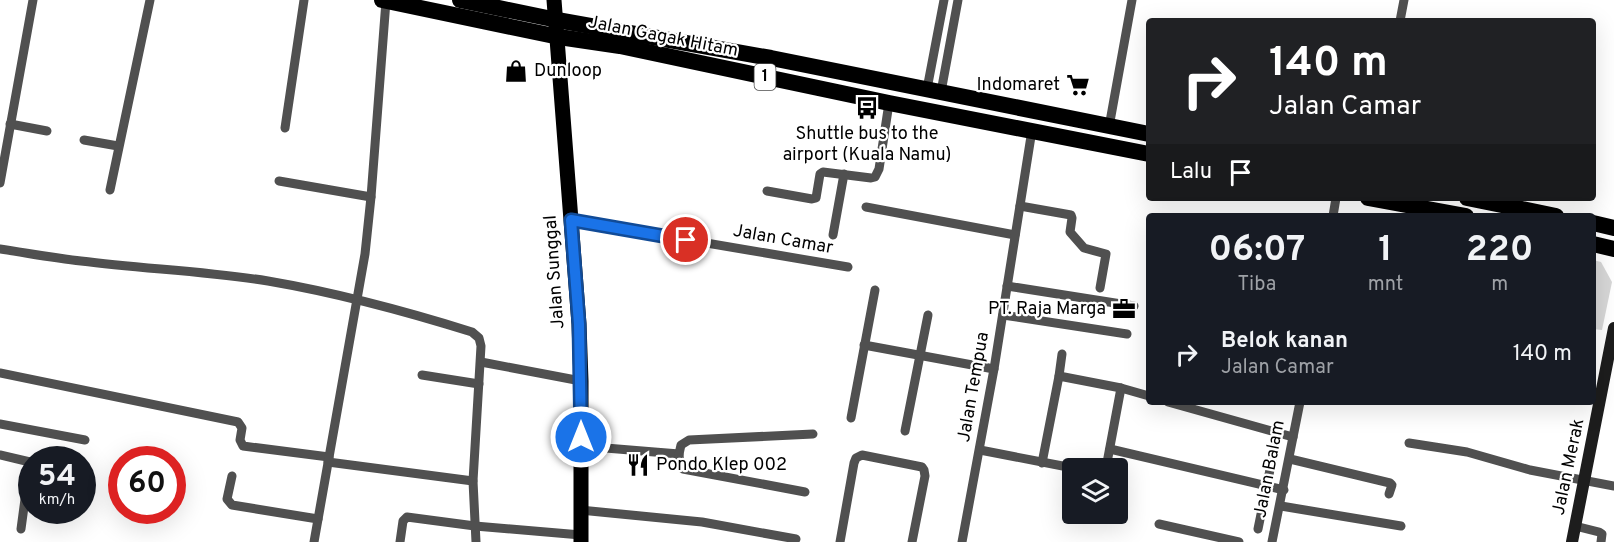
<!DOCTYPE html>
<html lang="id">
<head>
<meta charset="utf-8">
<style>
	:root { --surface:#171b24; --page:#242831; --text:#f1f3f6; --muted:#9ea1a6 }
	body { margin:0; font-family:Overpass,sans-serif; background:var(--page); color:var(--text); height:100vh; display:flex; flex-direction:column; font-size:22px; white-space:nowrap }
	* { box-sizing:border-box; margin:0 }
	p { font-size:20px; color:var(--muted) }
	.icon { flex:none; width:33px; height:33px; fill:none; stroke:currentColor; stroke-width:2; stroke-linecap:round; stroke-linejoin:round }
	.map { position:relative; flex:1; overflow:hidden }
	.details { position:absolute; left:1146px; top:213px; width:450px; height:192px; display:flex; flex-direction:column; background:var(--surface); border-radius:6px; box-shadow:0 6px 24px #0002 }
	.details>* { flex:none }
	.top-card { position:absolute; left:1146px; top:18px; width:450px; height:183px; border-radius:6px; box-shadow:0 6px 24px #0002; background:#202124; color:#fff; overflow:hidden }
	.controls { position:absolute; left:1062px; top:458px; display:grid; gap:12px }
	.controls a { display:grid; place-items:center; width:66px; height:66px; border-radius:6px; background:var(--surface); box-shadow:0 6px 24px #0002; font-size:30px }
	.speed { position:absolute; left:18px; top:446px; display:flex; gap:12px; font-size:30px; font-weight:700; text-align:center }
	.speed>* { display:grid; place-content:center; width:78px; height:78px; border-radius:50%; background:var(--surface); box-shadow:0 6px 24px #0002; line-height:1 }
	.speed small { font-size:15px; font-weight:400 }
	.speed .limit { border:9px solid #d22; background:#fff; color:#111 }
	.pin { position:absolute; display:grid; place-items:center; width:51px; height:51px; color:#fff; margin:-26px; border:3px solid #fff; border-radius:50%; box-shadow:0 2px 6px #0007 }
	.me { position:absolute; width:66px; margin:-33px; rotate:0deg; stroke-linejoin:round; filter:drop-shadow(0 0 4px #0008) }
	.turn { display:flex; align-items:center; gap:21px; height:126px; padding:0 24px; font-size:27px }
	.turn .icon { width:78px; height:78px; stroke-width:2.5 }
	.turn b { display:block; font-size:42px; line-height:51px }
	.then { display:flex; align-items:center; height:57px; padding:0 24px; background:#0003; gap:12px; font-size:22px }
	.eta { display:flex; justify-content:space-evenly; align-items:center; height:102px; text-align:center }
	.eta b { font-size:36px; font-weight:700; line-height:42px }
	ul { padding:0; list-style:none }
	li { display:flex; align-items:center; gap:18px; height:78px; padding:0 24px }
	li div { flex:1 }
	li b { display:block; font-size:22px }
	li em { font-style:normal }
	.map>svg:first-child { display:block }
	.green { fill:#d7d7d7 }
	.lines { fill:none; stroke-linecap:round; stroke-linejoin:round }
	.street { stroke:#505050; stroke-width:9 }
	.secondary { stroke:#1d1d1d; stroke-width:12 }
	.primary { stroke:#000; stroke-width:15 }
	.highway { stroke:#000; stroke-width:16 }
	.route-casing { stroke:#114b97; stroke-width:15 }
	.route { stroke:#1a73e8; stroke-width:10 }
	.labels { text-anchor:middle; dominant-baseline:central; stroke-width:4.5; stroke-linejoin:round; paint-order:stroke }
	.shield { fill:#fff; stroke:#4c4c4c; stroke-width:1.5 }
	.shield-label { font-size:16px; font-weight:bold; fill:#000 }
	.street-label { font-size:18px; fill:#000; stroke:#fff }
	.poi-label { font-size:18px; fill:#000; stroke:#fff; text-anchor:start }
</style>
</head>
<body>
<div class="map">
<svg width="1614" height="542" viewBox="0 0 1614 542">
	<rect width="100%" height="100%" fill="#fff"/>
	<path class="green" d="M1593,260L1601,262L1612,282L1602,330L1593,329Z"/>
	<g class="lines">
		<g class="street">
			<path d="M1400,21L1404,0"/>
			<path d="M927,89L944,0"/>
			<path d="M941,92L958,0"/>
			<path d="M10,124L47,131"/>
			<path d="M1109,127L1132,0"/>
			<path d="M285,128L304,0"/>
			<path d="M84,140L118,146"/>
			<path d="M279,181L371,197"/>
			<path d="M0,183L33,0"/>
			<path d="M110,190L150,0"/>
			<path d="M767,191L812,199L816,198L820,174L823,172L871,178L875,177L879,169L889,103"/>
			<path d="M1020,206L1071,215L1072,218L1070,232L1084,248L1106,254L1100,288"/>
			<path d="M866,207L1015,235"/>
			<path d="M1333,216L1336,198"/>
			<path d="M571,220L848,267"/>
			<path d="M833,235L844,174"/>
			<path d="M0,249C27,253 54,258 81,261C144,269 206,271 268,281C338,293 405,311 472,332L479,338L481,346L473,481L476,542"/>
			<path d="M1007,286L1134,306"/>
			<path d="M1003,315L1127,334"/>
			<path d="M864,345L994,369"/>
			<path d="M481,362L581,381"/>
			<path d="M0,373L238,422L242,428L240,440L243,446L329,457"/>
			<path d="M422,375L479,384"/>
			<path d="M1059,376L1062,354"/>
			<path d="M1168,402L1293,437"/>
			<path d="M851,418L875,290"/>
			<path d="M0,424L85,440"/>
			<path d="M905,431L928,315"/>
			<path d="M1409,443L1467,452L1530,470L1614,486"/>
			<path d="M581,446L679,454L681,445L689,440L813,434"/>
			<path d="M1110,449L1284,490"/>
			<path d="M980,450L1073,468"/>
			<path d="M679,454L680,466L683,469L805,492"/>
			<path d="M0,455L30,462L21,529"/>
			<path d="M1290,459L1390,483L1392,485L1389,494"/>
			<path d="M328,462L473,481"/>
			<path d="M1042,463L1059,376L1121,388L1149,396"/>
			<path d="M1106,468L1121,388"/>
			<path d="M232,476L227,499L232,505L318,519"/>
			<path d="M1281,506L1401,526"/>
			<path d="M580,510L702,522L796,539"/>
			<path d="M1159,524L1239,542"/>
			<path d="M1575,526L1599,532L1602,534L1601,542"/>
			<path d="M1258,529L1274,450"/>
			<path d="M314,542L365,254L371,197L386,1"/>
			<path d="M400,542L403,521L407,517L475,526L581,535"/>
			<path d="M840,542L854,463L856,458L862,455L922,467L924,470L925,476L912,542"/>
			<path d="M962,542L994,369L1032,130"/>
			<path d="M1272,542L1300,402"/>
		</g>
		<path class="secondary" d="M1572,542L1614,328"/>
		<path class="primary" d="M554,0L579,324L581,381V542"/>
		<g class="highway">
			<path d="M382,0L559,37L620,46L889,103L1149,154"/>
			<path d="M460,0L557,20L771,58L1149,134"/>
			<path d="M1368,198L1466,216"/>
			<path d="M1467,198L1556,216"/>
			<path d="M1593,223L1614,228"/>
			<path d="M1593,244L1614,249"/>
		</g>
	</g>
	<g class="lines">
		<g class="route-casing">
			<path id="route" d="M581,437L579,324L571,220L686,240"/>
		</g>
		<use href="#route" class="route"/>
	</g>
	<defs>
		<g id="shop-bare" transform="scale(1.8)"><path d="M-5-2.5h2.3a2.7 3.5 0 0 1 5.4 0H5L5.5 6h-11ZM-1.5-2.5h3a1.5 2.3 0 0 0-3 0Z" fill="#000" stroke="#fff" stroke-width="2.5" paint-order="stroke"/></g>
		<g id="supermarket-bare" transform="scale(1.8)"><path d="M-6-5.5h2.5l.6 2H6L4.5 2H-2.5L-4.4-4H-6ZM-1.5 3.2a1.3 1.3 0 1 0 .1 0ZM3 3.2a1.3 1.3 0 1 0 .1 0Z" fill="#000" stroke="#fff" stroke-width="2.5" paint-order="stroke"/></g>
		<g id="bus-bare" transform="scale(1.8)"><path d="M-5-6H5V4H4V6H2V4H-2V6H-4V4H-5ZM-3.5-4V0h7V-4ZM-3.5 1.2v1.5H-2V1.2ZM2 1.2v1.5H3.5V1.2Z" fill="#000" stroke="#fff" stroke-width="2.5" paint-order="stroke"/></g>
		<g id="office-bare" transform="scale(1.8)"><path d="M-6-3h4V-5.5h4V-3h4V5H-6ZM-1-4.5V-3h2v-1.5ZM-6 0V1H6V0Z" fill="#000" stroke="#fff" stroke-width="2.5" paint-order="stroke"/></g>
		<g id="restaurant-bare" transform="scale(1.8)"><path d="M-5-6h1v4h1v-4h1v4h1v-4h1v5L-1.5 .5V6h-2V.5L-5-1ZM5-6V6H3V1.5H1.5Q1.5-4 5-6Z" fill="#000" stroke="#fff" stroke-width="2.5" paint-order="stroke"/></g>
	</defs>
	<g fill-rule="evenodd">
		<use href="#shop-bare" x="516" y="71"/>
		<use href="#supermarket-bare" x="1078" y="85"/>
		<use href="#bus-bare" x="867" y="108"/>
		<use href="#office-bare" x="1124" y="309"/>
		<use href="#restaurant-bare" x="638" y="465"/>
	</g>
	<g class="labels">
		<rect class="shield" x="754.5" y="64" width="21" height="26" rx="4.5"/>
		<g class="shield-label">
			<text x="765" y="77">1</text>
		</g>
		<g class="street-label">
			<text transform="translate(663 37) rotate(11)">Jalan Gagak Hitam</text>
			<text transform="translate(783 240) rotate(10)">Jalan Camar</text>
			<text transform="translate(555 272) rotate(-94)">Jalan Sunggal</text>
			<text transform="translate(974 387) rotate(-80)">Jalan Tempua</text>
			<text transform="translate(1569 467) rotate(-78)">Jalan Merak</text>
			<text transform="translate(1270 469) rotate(-79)">Jalan Balam</text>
		</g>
		<g class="poi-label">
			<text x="534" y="71">Dunloop</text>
			<text x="1060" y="85" text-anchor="end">Indomaret</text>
			<text x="867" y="134" text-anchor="middle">Shuttle bus to the<tspan x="867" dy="21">airport (Kuala Namu)</tspan></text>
			<text x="1106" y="309" text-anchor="end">PT. Raja Marga</text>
			<text x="656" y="465">Pondo Klep 002</text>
		</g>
	</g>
</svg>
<div class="controls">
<a><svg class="icon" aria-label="layers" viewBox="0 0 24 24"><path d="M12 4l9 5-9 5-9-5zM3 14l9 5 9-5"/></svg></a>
</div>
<div class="speed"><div>54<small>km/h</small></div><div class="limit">60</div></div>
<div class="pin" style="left:686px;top:240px;background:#d93025"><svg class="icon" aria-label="arrive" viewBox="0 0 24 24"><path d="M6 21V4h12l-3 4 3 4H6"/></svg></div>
<svg class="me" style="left:581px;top:437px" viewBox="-20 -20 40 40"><circle r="17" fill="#1a73e8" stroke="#fff" stroke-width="3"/><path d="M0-11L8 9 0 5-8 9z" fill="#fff"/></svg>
<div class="top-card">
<div class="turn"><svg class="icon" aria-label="right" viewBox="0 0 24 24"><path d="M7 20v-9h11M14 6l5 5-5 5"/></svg><div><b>140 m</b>Jalan Camar</div></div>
<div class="then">Lalu<svg class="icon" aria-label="arrive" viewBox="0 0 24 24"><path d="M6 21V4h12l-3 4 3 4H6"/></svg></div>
</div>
<section class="details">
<div class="eta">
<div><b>06:07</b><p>Tiba</p></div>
<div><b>1</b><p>mnt</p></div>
<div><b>220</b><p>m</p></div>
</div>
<ul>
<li><svg class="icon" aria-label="right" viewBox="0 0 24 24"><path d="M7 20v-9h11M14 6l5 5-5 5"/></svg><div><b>Belok kanan</b><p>Jalan Camar</p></div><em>140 m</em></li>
</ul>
</section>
</div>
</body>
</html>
